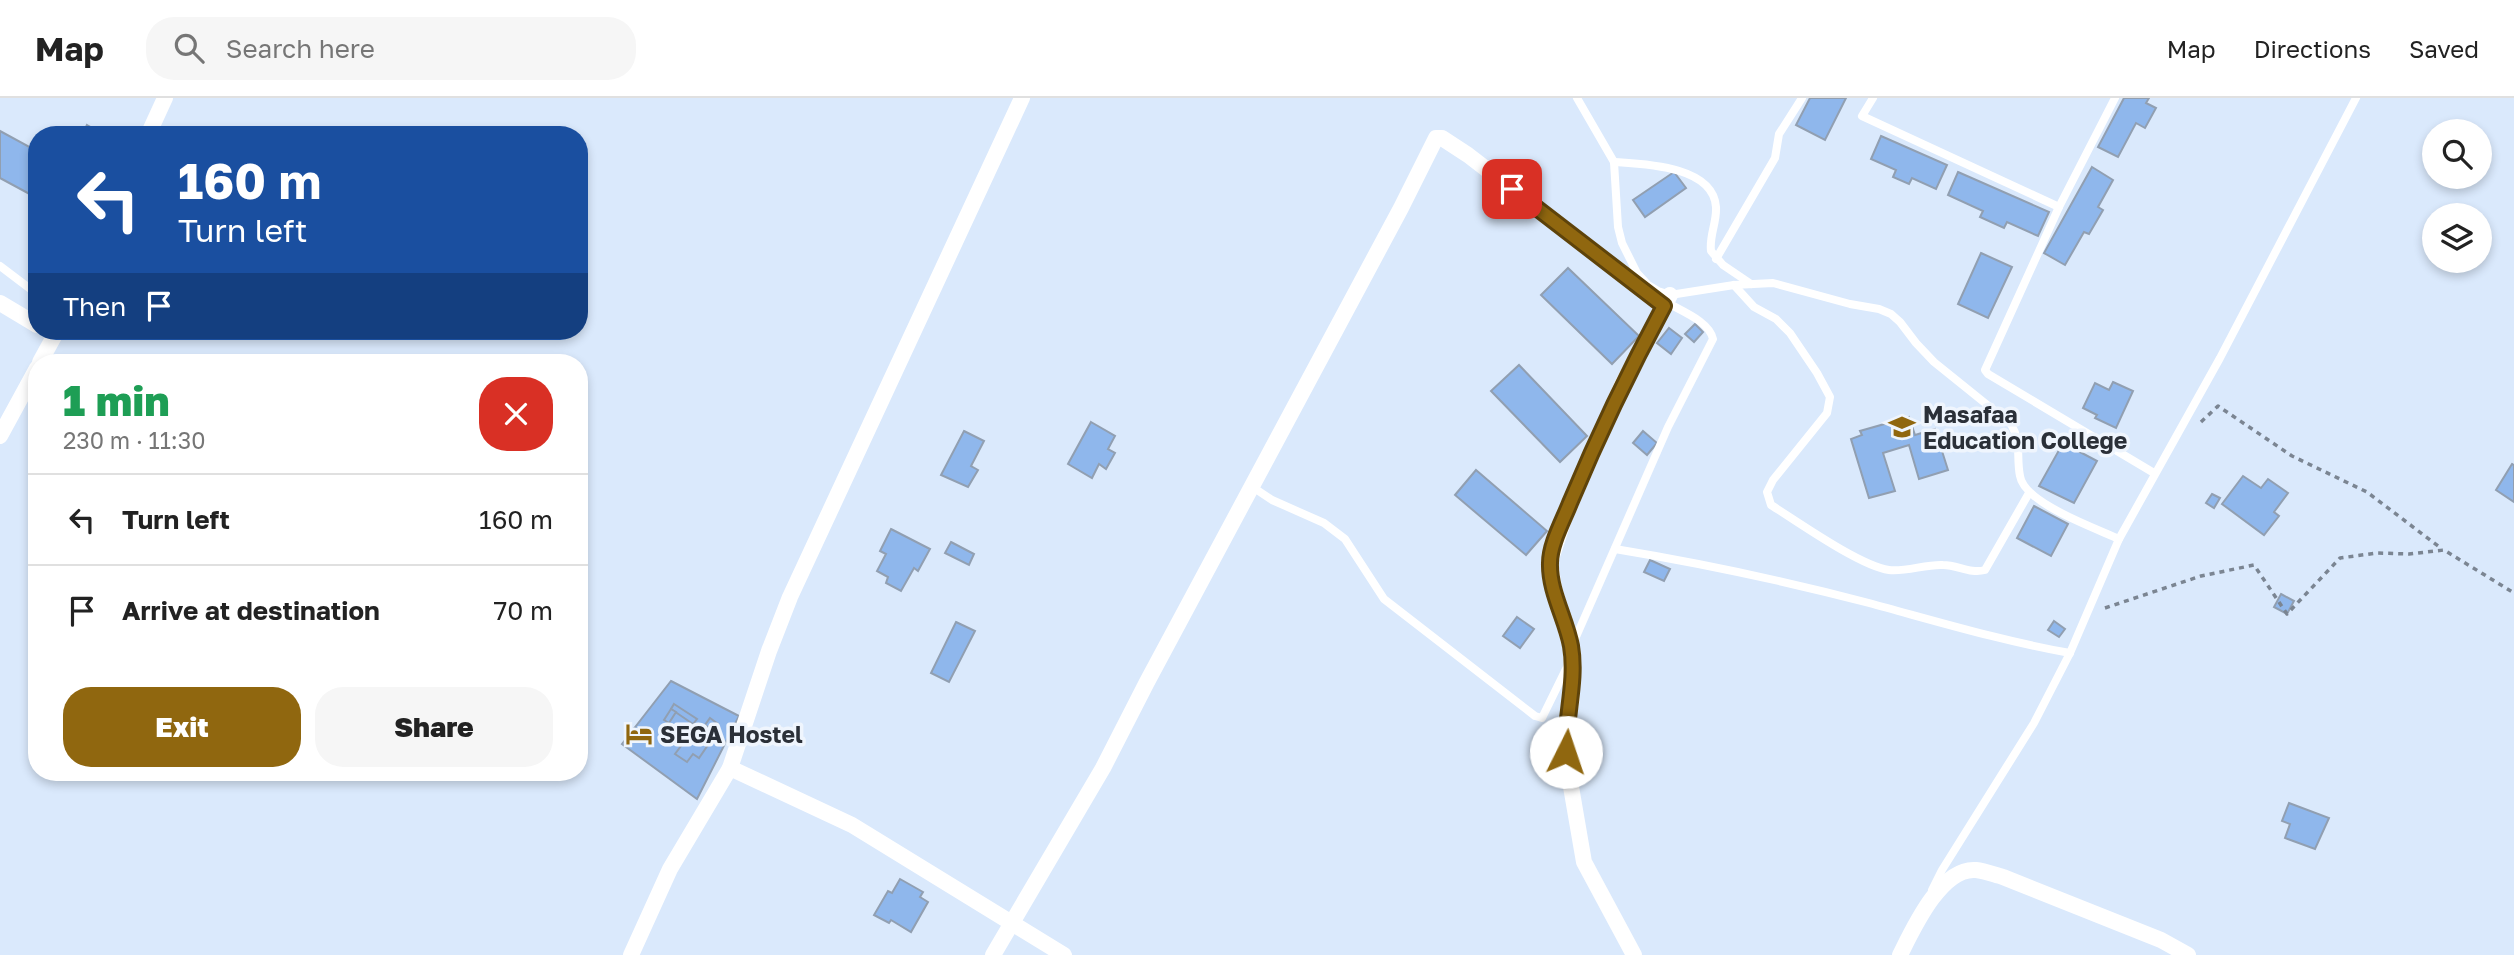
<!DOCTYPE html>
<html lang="en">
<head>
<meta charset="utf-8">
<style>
	:root { --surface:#fff; --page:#f6f6f6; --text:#222; --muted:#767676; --line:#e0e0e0; --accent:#90670f }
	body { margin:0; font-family:"Golos Text",sans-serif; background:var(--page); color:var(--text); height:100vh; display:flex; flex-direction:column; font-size:26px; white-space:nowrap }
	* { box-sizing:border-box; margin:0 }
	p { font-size:23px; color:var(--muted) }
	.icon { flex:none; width:38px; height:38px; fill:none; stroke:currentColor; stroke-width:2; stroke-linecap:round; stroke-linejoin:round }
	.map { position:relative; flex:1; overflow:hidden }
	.sheet { position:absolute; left:28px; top:256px; width:560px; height:427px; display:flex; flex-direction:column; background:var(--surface); border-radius:28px; box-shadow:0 4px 10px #0003 }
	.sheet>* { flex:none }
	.hud { position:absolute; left:28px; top:28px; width:560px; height:214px; border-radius:28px; box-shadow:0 4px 10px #0003; background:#1a4fa0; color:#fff; overflow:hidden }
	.fabs { position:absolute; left:2422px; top:21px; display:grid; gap:14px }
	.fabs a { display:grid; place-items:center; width:70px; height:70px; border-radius:50%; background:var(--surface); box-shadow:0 4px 10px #0003; font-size:35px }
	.pin { position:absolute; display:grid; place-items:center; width:60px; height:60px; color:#fff; margin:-30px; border-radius:14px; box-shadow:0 4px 10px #0006 }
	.me { position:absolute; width:77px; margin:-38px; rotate:4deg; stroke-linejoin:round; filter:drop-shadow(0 0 5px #0008) }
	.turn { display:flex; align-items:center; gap:24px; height:147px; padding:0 35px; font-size:32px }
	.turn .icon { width:91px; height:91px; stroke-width:2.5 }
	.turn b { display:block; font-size:49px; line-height:60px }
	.then { display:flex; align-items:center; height:66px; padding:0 35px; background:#0003; gap:14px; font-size:26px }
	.round { display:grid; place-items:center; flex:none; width:74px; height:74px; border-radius:28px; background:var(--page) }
	.summary { display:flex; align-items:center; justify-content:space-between; height:119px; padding:0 35px }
	h1 { font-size:42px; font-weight:800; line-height:52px; color:#1e9e55 }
	.primary-button { display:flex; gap:14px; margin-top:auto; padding:14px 35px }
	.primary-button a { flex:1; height:80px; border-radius:28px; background:var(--accent); color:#fff; font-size:28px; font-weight:800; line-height:80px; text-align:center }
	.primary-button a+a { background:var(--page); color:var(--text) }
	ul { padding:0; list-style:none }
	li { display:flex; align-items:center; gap:21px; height:91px; padding:0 35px; border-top:2px solid var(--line) }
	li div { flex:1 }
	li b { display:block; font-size:26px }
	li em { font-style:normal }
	header { display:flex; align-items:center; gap:42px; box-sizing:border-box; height:98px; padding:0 35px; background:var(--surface); border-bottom:2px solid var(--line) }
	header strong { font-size:33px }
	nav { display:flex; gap:38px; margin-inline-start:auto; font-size:24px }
	.search { width:490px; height:63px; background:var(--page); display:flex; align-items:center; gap:18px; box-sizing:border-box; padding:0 24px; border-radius:28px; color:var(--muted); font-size:26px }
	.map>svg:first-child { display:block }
	.building { fill:#8fb7ec; stroke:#919fb1; stroke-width:2 }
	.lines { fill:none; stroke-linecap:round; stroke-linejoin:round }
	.path { stroke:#7b8592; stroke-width:3.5; stroke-dasharray:5 5; stroke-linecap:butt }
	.lane { stroke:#fff; stroke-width:8 }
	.street { stroke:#fff; stroke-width:16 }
	.route-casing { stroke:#5e430a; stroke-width:18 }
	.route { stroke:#90670f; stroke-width:12 }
	.labels { text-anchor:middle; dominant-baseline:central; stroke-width:7; stroke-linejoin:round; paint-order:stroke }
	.poi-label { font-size:23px; font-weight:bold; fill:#2b3038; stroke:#eff5fd; text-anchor:start }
</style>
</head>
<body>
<header>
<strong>Map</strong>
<div class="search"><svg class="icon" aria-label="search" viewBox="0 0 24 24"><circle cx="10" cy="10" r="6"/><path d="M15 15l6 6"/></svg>Search here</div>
<nav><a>Map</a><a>Directions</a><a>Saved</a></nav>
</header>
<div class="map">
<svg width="2514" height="857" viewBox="0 0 2514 857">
	<rect width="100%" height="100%" fill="#dae9fc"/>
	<g class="building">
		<path d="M1810,0H1846L1825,42L1796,27Z"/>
		<path d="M2124,0H2149L2146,5L2156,10L2145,30L2136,25L2118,59L2098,49Z"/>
		<path d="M87,27L105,37H82Z"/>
		<path d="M0,33L37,53V100L0,80Z"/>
		<path d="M1881,38L1947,67L1936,91L1912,80L1909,86L1893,79L1896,72L1871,61Z"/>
		<path d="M2092,69L2113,82L2098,109L2103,112L2089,136L2084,134L2065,167L2044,155Z"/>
		<path d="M1674,74L1686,90L1645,119L1633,102Z"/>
		<path d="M1958,74L2049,114L2038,138L2007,124L2004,130L1980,119L1983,113L1948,97Z"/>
		<path d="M1981,155L2012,169L1988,220L1958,206Z"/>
		<path d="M1568,170L1639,238L1612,266L1541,197Z"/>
		<path d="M1695,226L1703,234L1694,244L1685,236Z"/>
		<path d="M1669,230L1682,240L1671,256L1657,245Z"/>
		<path d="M1519,267L1587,338L1560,364L1491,293Z"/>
		<path d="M2113,284L2133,293L2116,330L2095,320L2097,317L2083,310L2095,285L2109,292Z"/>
		<path d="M1909,319L1915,337L1935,331L1948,372L1919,381L1909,347L1883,355L1895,393L1869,400L1851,341L1862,337L1860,333Z"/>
		<path d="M1091,324L1115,338L1108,351L1115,355L1106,371L1099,366L1092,380L1068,366Z"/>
		<path d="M964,333L984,343L971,368L978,372L968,389L941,377Z"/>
		<path d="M1643,333L1657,345L1647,357L1633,345Z"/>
		<path d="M2063,345L2097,363L2074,405L2039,388Z"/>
		<path d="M2512,366L2514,367V404L2496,392Z"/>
		<path d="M1476,372L1547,433L1526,457L1455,397Z"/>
		<path d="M2243,378L2261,390L2268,381L2288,395L2274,414L2279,418L2264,437L2222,406Z"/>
		<path d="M2212,396L2220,400L2214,410L2206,405Z"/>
		<path d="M2034,408L2068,426L2051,458L2017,440Z"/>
		<path d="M891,431L930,451L918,473L914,470L901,493L886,485L888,479L877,473L886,456L880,453Z"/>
		<path d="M951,444L974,456L969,467L945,455Z"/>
		<path d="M1650,462L1670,471L1664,483L1644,474Z"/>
		<path d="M2281,496L2294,503L2287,516L2274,509Z"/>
		<path d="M1517,519L1534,531L1520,550L1503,538Z"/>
		<path d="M2054,523L2065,531L2059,539L2048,532Z"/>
		<path d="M956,524L975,533L949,584L931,575Z"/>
		<path d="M671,583L739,618L697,701L622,646Z"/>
		<path d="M674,606L697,621L693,626L671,611Z"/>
		<path d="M671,611L676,614L669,625L664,622Z"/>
		<path d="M710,620L718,626L713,632L705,627Z"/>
		<path d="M686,627L710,644L699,660L693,656L687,664L675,656L681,648L675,644Z"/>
		<path d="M2289,705L2329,720L2315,751L2285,740L2290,726L2282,723Z"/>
		<path d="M900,781L923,794L920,799L928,804L911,834L891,822L889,825L874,817L888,793L892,795Z"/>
	</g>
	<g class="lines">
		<g class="path">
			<path d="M2201,324L2218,308L2292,358L2367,394L2442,451"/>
			<path d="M2105,510L2201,478L2254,467L2287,516L2340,460L2377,455L2409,456L2444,452L2514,495"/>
		</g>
		<g class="lane">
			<path d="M1577,0L1614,64L1618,129L1622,145L1637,175L1648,187L1658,193L1670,197L1734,187L1773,185L1850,206L1879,211L1891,216L1900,224L1916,245L1934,264L2011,326C2022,345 2016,358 2020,378C2024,405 2095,430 2119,441"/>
			<path d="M1873,0L1862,18L2059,109"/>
			<path d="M2115,0L2059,109L1985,272L1988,276L2154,375"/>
			<path d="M1614,64C1645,66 1713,68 1716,109C1717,124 1709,138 1711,153L1723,167L1751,186"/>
			<path d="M1716,161L1775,60L1779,36L1802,0"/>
			<path d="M0,168L37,196"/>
			<path d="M1734,187L1754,209L1776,221L1790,235L1817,275L1830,299L1827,315L1773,382L1767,394L1771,407C1798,424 1860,468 1889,472C1906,474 1926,466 1943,467C1958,467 1970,476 1985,472L2029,395"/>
			<path d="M1251,388L1272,402L1324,425L1345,441L1384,501L1535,618L1542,620L1567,569"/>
			<path d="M1615,451C1700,465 1785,483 1869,505C1936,523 2002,543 2070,555"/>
			<path d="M1572,548L1668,329L1713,241C1709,223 1681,213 1666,204"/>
			<path d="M1932,792L1942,772L2034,625L2070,555L2119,441L2220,260L2356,0"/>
		</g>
		<g class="street">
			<path d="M148,37L165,0"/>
			<path d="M0,205L37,227"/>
			<path d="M40,264L57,233"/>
			<path d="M0,338L37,270"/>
			<path d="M730,670L852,727L1064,857"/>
			<path d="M631,857L670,771L730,670L769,553L790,499L1022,0"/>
			<path d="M993,857L1103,670L1147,584L1401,110L1436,40H1442L1468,57L1664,208"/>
			<path d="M1634,857L1584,764L1565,654V633L1572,600L1571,550L1554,490L1550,464L1564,421L1622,287L1670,197"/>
			<path d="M1900,857C1913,831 1941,769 1976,772C1985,773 1995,777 2003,779L2161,842L2188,857"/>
		</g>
	</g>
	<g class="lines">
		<g class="route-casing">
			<path id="route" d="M1512,91L1664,208C1629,273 1598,338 1570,405C1563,423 1550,446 1550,465C1549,493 1566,521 1571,548C1577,583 1565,619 1566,654"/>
		</g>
		<use href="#route" class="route"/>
	</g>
	<defs>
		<g id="university-bare" transform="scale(2.1)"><path d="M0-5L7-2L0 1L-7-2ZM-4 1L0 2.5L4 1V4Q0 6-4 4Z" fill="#90670f" stroke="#eff5fd" stroke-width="2.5" paint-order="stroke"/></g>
		<g id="hotel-bare" transform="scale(2.1)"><path d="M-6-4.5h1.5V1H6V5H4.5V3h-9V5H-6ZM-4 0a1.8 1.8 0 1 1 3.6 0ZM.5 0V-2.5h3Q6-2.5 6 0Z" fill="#90670f" stroke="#eff5fd" stroke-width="2.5" paint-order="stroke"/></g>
	</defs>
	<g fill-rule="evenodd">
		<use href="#university-bare" x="1902" y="329"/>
		<use href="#hotel-bare" x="639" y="636"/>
	</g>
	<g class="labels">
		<g class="poi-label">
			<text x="1923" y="316">Masafaa<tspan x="1923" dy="26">Education College</tspan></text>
			<text x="660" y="636">SEGA Hostel</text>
		</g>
	</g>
</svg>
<div class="fabs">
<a><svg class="icon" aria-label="search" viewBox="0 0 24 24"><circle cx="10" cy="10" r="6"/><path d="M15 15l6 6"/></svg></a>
<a><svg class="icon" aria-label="layers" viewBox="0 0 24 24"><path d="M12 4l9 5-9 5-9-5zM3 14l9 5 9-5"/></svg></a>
</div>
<div class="pin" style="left:1512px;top:91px;background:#d93025"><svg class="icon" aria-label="arrive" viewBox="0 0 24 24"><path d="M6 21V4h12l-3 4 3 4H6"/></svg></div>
<svg class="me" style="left:1566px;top:654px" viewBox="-20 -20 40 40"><circle r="19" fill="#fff"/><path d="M0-13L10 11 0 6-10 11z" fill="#90670f"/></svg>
<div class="hud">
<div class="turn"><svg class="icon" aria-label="left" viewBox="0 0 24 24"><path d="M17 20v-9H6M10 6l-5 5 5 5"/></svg><div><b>160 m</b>Turn left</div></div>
<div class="then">Then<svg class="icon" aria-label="arrive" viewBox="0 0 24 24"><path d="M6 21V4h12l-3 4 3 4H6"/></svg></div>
</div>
<section class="sheet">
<div class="summary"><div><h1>1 min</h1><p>230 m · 11:30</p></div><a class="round" style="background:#d93025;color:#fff"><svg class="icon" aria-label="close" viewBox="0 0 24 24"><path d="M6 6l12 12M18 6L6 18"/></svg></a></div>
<ul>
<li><svg class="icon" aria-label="left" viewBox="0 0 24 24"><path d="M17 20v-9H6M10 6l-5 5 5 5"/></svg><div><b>Turn left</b></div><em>160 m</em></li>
<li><svg class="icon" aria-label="arrive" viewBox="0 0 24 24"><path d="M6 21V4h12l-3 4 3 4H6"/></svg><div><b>Arrive at destination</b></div><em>70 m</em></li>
</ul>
<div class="primary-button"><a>Exit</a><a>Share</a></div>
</section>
</div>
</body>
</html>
